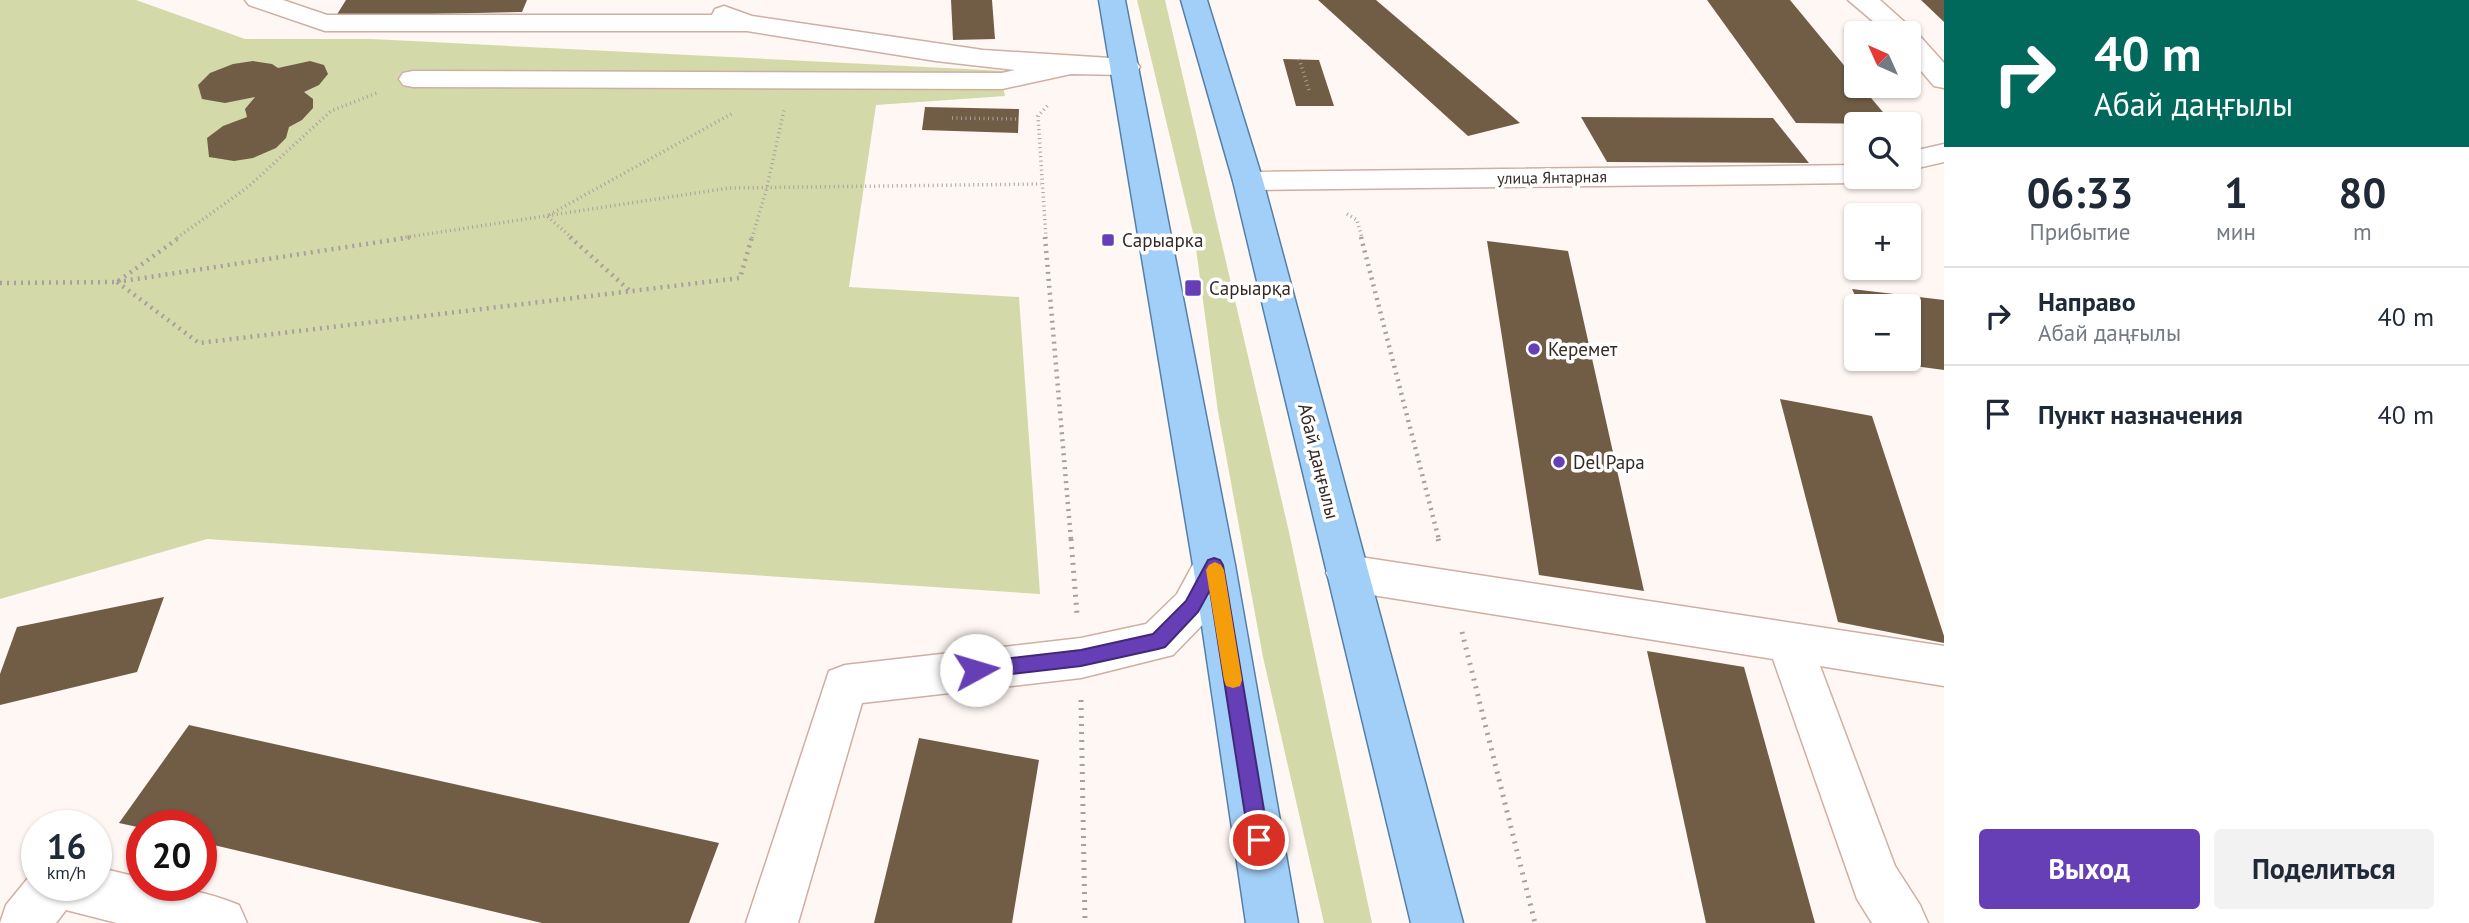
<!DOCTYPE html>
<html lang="ru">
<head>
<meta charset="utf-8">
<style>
	:root { --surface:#fff; --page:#f2f2f3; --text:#1f2937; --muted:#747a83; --line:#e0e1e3; --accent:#663fb7 }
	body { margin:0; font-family:"PT Sans",sans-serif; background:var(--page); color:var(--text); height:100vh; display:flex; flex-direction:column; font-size:26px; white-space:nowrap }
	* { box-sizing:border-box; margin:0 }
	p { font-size:23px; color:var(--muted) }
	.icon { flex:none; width:38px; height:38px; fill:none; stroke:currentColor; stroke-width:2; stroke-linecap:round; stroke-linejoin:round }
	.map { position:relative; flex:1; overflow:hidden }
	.sheet { display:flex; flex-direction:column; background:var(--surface); width:525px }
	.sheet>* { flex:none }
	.hud { background:#00695c; color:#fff; overflow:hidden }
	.needle { width:46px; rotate:315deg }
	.controls { position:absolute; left:1844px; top:21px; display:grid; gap:14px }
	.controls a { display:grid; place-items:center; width:77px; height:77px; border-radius:7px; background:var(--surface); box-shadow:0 2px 5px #0004; font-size:35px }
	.speed { position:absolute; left:21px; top:810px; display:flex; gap:14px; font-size:35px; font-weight:700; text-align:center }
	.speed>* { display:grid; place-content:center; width:91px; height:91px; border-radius:50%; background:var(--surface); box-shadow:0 2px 5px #0004; line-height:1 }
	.speed small { font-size:18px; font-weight:400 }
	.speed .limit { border:10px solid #d22; background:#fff; color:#111 }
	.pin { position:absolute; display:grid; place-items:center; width:60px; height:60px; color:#fff; margin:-30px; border:4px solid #fff; border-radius:50%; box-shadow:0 2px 7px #0007 }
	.me { position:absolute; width:77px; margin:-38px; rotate:84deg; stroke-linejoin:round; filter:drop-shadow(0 0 5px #0008) }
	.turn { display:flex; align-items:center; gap:24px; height:147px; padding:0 35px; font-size:32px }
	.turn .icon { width:91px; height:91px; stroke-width:2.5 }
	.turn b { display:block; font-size:49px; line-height:60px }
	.eta { display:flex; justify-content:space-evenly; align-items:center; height:119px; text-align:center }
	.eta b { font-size:42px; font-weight:700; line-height:49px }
	.button { display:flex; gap:14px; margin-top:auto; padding:14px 35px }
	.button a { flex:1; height:80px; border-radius:7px; background:var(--accent); color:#fff; font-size:28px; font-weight:700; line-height:80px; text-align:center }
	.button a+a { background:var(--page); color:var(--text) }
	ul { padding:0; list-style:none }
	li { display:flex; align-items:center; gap:21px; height:98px; padding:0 35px; border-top:2px solid var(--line) }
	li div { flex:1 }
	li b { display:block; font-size:26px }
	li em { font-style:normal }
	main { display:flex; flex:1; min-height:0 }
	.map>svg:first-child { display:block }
	.green { fill:#d4d9aa }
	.building { fill:#715d46 }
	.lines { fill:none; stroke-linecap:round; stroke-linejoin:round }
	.minor-casing { stroke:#d0aea1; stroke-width:3 }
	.major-casing { stroke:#5380a9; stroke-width:3 }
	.path-far2 { stroke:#a9a09c; stroke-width:3.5; stroke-dasharray:1 3.5; stroke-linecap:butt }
	.path-far1 { stroke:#a9a09c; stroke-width:4.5; stroke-dasharray:2 5; stroke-linecap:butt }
	.path { stroke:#a9a09c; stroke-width:5; stroke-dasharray:2 6; stroke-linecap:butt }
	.minor { fill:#fff; fill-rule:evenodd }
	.major { fill:#a1cff7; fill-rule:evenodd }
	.route { fill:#663fb7; stroke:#422977; stroke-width:2 }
	.slow { fill:#f59e0b }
	.poi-dot { fill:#663fb7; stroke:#fff; stroke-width:2.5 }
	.labels { text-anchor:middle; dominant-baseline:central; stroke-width:7; stroke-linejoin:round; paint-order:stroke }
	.far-street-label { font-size:16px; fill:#362924; stroke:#fff }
	.poi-label { font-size:19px; fill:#362924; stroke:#fff; text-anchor:start }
	.street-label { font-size:19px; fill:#362924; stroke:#fff }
</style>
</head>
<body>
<main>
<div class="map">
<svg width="1944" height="923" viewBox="0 0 1944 923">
	<rect width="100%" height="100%" fill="#fef7f4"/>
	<g class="green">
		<path d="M0,0H136L245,39H372L1005,71L1002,81L1005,96L876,105L849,287L1019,297L1040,594L207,539L0,599Z"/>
		<path d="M1137,0H1165L1289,532L1372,923H1324L1263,657L1218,412L1195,241Z"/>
	</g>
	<g class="building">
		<path d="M346,0H527L522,12L336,16Z"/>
		<path d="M951,0H992L995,39L953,40Z"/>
		<path d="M1318,0H1376L1520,123L1468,136Z"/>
		<path d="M1707,0H1790L1857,81V86H1861L1893,124L1796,123Z"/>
		<path d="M1921,0H1944V22Z"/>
		<path d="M1283,59L1319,60L1334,106H1296Z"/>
		<path d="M253,61L272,64L278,68L310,61L324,65L328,74L319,85L304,92L313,99V108L302,120L289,127L286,138L276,148L253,158L234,161L209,157L207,138L223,126L247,117L245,109L255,97L225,103L202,99L198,85L210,73L233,64Z"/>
		<path d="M925,107L1019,109L1018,133L922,130Z"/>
		<path d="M1581,117L1773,118L1809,163L1607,162Z"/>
		<path d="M1487,241L1568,251L1644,591L1539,575Z"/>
		<path d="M1852,289L1944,300V370L1885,362L1884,359H1909V306H1860Z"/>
		<path d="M1780,399L1872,416L1944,636V643L1838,622Z"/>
		<path d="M164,597L137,672L0,705V674L17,627Z"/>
		<path d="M1647,651L1744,667L1815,923H1706Z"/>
		<path d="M189,725L719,843L689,923H542L201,842V826L142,828L119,823Z"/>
		<path d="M919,738L1039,760L1012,923H874Z"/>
	</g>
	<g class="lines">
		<g class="minor-casing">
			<g id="minor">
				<path d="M245,0H283L327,15H712L715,9L724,6L752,16L983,50L1126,59L1136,61L1140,67L1136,73L1126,75L1071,74L1002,89L413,87L403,85L399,79L403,73L413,71L1002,73L1015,70L936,61L747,31H325L249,5Z"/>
				<path d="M1848,0H1880L1918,34L1944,63V88L1934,86L1909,57V33H1887Z"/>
				<path d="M1944,144V162L1909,170V152Z"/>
				<path d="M1857,165V177H1870L1868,181L1857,183L1248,190L1237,188L1233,181L1237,174L1248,172Z"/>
				<path d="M1214,548L1229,553L1235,565L1207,620L1173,655L1081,678L862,703L798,923H746L829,671L845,665L1081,638L1146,624L1177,594L1199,553Z"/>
				<path d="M1347,555L1944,646V686L1820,666L1895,866L1920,905L1928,923H1872L1857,899L1773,659L1347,591L1332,585L1326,573L1332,561Z"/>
				<path d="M37,867V886H96V867L142,878V886C176,886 208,892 239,905L247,923H117L66,910L56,923H0L6,905Z"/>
			</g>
		</g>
		<g class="major-casing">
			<g id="major">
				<path d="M1099,0H1125L1235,565L1298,923H1246L1193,565Z"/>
				<path d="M1181,0H1207L1263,181L1463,923H1411L1233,181Z"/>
			</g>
		</g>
		<g class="path-far2">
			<path d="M1299,59L1310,93"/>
			<path d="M952,118L1018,119"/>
			<path d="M1347,214L1357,220L1362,238"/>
			<path d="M177,238L248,187L331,111L379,92"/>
			<path d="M401,238L729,188L1041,184"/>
			<path d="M572,238L547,216L733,113"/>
			<path d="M752,238L767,187L784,110"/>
			<path d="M1046,238L1038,116L1049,104"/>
		</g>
		<g class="path-far1">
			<path d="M570,237L630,291"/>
			<path d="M1045,237L1071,540"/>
			<path d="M1361,237L1439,540"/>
			<path d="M117,282L412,237"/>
			<path d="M117,282L199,343L740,278L752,237"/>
			<path d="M0,283L117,282L180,237"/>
		</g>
		<g class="path">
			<path d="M1071,539L1077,614"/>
			<path d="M1438,539L1440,546"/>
			<path d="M1462,632L1535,923"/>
			<path d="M1081,700L1085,923"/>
		</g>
		<use href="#minor" class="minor"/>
		<use href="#major" class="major"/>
	</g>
	<path class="route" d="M1214,558L1220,560L1223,565L1269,840L1266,848L1259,851L1252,848L1249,840L1210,590L1198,612L1165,647L1158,649L1081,666L976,678L969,676L967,670L969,664L976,662L1081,650L1153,634L1186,601L1208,560Z"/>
	<path class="slow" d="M1215,562L1221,565L1224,570L1242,680L1240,686L1233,688L1226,686L1224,680L1206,570L1209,565Z"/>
	<g class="poi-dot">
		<rect x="1101" y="233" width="14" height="14" rx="3.5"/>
		<rect x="1184" y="279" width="18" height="18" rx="3.5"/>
		<circle cx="1534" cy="349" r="7"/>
		<circle cx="1559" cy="462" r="7"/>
	</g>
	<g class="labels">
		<g class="far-street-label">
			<text transform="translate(1552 177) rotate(-1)">улица Янтарная</text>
		</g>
		<g class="poi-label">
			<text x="1122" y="240">Сарыарка</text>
			<text x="1209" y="288">Сарыарқа</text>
			<text x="1548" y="349">Керемет</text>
			<text x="1573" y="462">Del Papa</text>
		</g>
		<g class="street-label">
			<text transform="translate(1319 461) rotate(76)">Абай даңғылы</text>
		</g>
	</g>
</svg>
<div class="controls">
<a><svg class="needle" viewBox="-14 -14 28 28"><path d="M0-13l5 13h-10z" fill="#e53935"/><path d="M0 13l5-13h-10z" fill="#747a83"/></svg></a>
<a><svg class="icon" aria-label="search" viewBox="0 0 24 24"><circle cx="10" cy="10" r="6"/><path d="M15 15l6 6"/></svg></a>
<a>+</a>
<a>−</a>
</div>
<div class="speed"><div>16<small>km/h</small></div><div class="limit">20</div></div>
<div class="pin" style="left:1259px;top:840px;background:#d93025"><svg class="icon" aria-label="arrive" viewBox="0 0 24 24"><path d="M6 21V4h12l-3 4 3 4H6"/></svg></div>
<svg class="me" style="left:976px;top:670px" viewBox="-20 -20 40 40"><circle r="19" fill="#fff"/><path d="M0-13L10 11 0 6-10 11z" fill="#663fb7"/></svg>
</div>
<section class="sheet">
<div class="hud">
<div class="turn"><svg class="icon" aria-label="right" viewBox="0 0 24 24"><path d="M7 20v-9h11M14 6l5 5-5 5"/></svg><div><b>40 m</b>Абай даңғылы</div></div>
</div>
<div class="eta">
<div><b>06:33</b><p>Прибытие</p></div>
<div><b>1</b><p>мин</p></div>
<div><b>80</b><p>m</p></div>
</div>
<ul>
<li><svg class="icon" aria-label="right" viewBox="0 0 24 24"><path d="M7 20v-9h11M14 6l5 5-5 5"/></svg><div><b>Направо</b><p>Абай даңғылы</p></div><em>40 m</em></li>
<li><svg class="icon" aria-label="arrive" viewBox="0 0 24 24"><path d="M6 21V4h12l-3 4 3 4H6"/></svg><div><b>Пункт назначения</b></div><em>40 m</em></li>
</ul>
<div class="button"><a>Выход</a><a>Поделиться</a></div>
</section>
</main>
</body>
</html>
